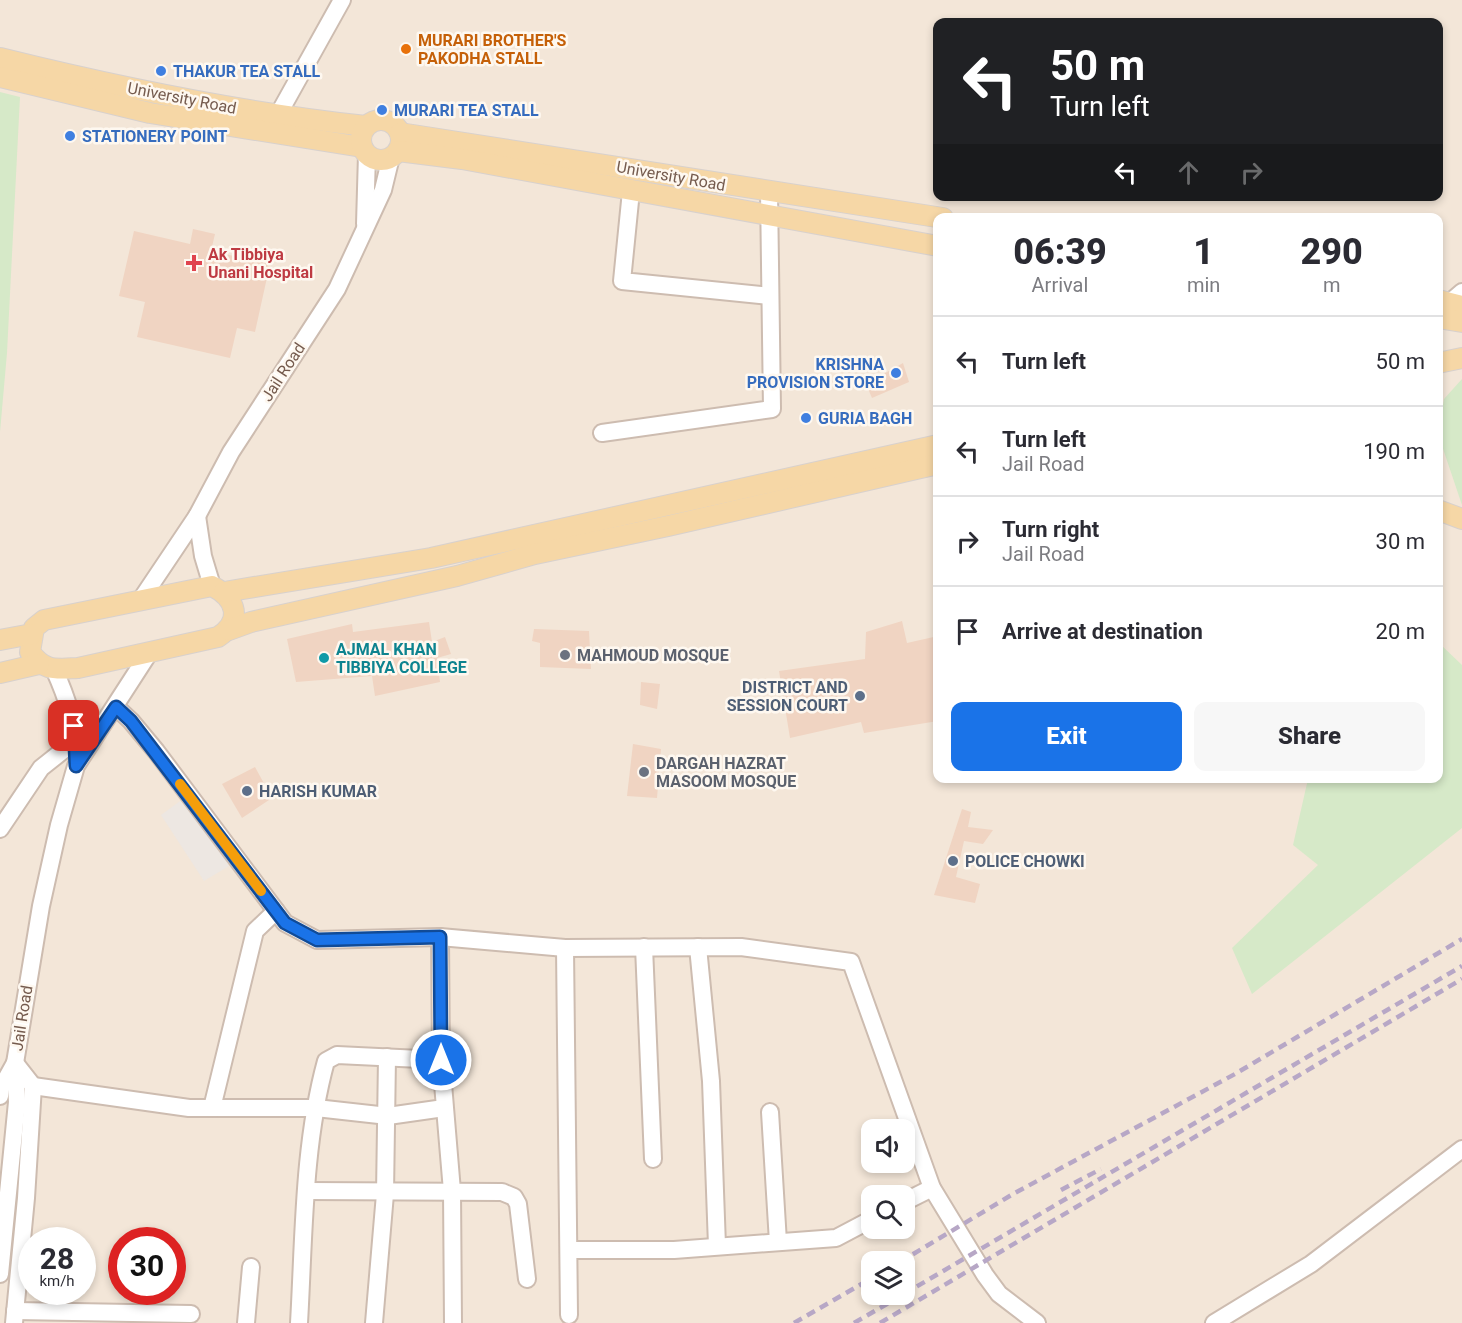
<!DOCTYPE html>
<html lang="en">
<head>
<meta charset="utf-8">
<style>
	:root { --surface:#fff; --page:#f7f7f7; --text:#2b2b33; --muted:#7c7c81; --line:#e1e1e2; --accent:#1a73e8 }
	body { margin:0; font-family:Roboto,sans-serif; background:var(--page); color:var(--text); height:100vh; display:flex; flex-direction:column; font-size:22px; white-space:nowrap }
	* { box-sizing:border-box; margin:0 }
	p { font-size:20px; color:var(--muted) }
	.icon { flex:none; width:33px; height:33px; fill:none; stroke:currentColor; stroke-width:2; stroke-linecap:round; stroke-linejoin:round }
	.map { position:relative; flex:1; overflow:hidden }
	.side { position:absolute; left:933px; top:213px; width:510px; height:570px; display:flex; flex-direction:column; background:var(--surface); border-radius:12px; box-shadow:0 3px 9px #0003 }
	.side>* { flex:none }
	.guide { position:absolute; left:933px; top:18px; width:510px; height:183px; border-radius:12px; box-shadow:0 3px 9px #0003; background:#202124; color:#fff; overflow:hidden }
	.buttons { position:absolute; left:861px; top:1119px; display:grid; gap:12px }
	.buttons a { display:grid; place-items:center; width:54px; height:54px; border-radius:12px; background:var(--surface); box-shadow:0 3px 9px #0003; font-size:30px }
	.speed { position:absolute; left:18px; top:1227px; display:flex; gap:12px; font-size:30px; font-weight:700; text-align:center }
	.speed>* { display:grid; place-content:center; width:78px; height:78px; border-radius:50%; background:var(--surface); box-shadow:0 3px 9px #0003; line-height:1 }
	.speed small { font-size:15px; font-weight:400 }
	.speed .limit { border:9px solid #d22; background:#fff; color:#111 }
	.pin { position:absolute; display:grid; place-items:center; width:51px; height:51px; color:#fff; margin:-26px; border-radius:12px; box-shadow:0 3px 9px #0006 }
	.me { position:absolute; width:66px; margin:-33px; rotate:0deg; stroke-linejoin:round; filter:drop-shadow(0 0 4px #0008) }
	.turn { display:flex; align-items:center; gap:21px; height:126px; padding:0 18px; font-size:27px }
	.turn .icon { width:78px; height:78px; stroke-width:2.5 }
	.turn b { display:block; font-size:42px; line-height:51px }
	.lanes { display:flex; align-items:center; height:57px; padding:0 18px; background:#0003; justify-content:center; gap:30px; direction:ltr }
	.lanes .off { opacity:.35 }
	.eta { display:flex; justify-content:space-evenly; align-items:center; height:102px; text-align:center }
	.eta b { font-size:36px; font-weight:800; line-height:42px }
	.cta { display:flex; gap:12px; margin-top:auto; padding:12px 18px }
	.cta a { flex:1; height:69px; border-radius:12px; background:var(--accent); color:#fff; font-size:24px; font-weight:800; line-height:69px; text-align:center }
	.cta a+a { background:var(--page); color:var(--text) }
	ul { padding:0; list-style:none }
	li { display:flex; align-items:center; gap:18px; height:90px; padding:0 18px; border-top:2px solid var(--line) }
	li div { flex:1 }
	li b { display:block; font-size:22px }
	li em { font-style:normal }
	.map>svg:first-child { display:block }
	.residential { fill:#f3e6d8; fill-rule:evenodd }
	.industrial { fill:#ede7e2 }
	.green { fill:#d6e9c8 }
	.building { fill:#f0d4c2 }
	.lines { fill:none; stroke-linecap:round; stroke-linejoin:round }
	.minor-casing { stroke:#cdbcb0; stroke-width:20 }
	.major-casing { stroke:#d8d1cd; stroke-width:22 }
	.minor { stroke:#fff; stroke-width:16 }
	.major { stroke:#f6d7a6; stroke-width:20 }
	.rail { stroke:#b7a7c6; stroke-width:4.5; stroke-dasharray:9 6; stroke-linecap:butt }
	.route-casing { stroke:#114b97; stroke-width:15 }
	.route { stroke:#1a73e8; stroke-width:10 }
	.slow { stroke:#f59e0b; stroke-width:10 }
	.food-dot { fill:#e8710a; stroke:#fef8f0; stroke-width:2 }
	.shop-dot { fill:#3f7fe0; stroke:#fef8f0; stroke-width:2 }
	.health-dot { fill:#e0444e; stroke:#fef8f0; stroke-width:2 }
	.worship-dot { fill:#6b7280; stroke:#fef8f0; stroke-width:2 }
	.culture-dot { fill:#0f9aa8; stroke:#fef8f0; stroke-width:2 }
	.service-dot { fill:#5c6f8a; stroke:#fef8f0; stroke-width:2 }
	.labels { text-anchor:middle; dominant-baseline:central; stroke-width:5; stroke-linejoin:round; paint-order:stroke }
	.food-label { font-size:16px; font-weight:bold; fill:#c56008; stroke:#fef8f0; text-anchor:start }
	.shop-label { font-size:16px; font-weight:bold; fill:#366cbe; stroke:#fef8f0; text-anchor:start }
	.street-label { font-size:16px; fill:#755b4e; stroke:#fef8f0 }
	.health-label { font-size:16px; font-weight:bold; fill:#be3a42; stroke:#fef8f0; text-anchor:start }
	.culture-label { font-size:16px; font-weight:bold; fill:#0d838f; stroke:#fef8f0; text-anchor:start }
	.worship-label { font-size:16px; font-weight:bold; fill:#5b616d; stroke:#fef8f0; text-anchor:start }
	.service-label { font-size:16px; font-weight:bold; fill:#4e5e75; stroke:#fef8f0; text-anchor:start }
</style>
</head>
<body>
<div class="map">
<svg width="1462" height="1323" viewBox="0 0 1462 1323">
	<rect width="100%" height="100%" fill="#fcf4e9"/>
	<path class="residential" d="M0,0H1462V1323H0ZM938,22H1438V196H938ZM938,218H1438V778H938ZM872,1130H904V1162H872ZM872,1196H904V1228H872ZM32,1240H82V1292H32ZM122,1240H172V1292H122ZM872,1262H904V1294H872Z"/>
	<path class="industrial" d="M187,796L229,866L204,881L161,815Z"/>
	<g class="green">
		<path d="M0,92L20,97L7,353L0,432Z"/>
		<path d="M1462,379V505L1438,434L1444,399Z"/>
		<path d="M1440,644L1462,665V828L1252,994L1232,948L1318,865L1293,845L1308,779L1438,778Z"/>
	</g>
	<g class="building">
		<path d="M193,229L215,234L211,251L270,264L255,332L237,328L230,358L137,337L145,302L119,296L134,231L190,244Z"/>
		<path d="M903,363L909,382L872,398L866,384Z"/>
		<path d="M902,621L907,643L938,636V721L864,733L861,722L790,738L779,671L865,659L866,632Z"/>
		<path d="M429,622L432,642L445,637L451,654L437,658L440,682L375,696L372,676L296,682L287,639L352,624L353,632Z"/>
		<path d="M534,629L589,631L591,669L540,667V643L532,641Z"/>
		<path d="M641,682L660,684L657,709L640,705Z"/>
		<path d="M633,744L661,749L657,798L627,796Z"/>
		<path d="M255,767L272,798L242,818L222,784Z"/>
		<path d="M962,809L971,812L968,827L993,830L983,844L964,841L956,877L980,884L975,903L934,895Z"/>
	</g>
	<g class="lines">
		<g class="minor-casing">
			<g id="minor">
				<path d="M278,115L342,0"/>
				<path d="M631,191L622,281L770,296"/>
				<path d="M365,224L367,154"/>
				<path d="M1448,304L1462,292"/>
				<path d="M602,433L772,409L769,192"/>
				<path d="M197,516L203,556L212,586"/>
				<path d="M142,598L197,516L231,452L337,289L383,190L391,157"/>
				<path d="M54,669C67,698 75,721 75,753"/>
				<path d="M116,707L131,721L156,751L285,923L317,940L440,937L565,948L741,947L851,962L932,1188L985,1275L999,1294L1037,1323"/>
				<path d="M0,829L41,768L75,741"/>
				<path d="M440,937L441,1060L452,1191L453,1323"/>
				<path d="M644,947L653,1159"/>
				<path d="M698,947L711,1081L717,1246"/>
				<path d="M565,948L569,1315"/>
				<path d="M33,1086L189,1108H316L388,1116L444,1108"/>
				<path d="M0,1096L1,1088L15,1063L33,1086L26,1198L14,1323"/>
				<path d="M212,1108L255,931L276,911"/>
				<path d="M770,1112L778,1242"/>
				<path d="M307,1191L502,1192L514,1197L518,1204L527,1279"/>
				<path d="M904,1202L932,1188"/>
				<path d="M569,1250H674L836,1238L872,1219"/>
				<path d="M0,1274L17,1102L15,1063L41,906L59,825L76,766L149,653"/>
				<path d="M15,1311L191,1314"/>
				<path d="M246,1323L251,1267"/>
				<path d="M299,1323C304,1237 303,1145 326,1061L337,1055L441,1060"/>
				<path d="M374,1323L385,1194L387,1057"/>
				<path d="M1214,1323L1311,1264L1462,1149"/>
			</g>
		</g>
		<g class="major-casing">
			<g id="major">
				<path d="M0,58C121,88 243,113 366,126"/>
				<path d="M0,77L150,113L362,147"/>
				<circle cx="381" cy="140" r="20"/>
				<path d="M400,133L943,218"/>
				<path d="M398,151L462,159L938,246"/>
				<path d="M1438,300L1462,306"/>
				<path d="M1438,318L1462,322"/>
				<path d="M1438,363L1462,358"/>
				<path d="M1438,510L1462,519"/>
				<path d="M212,586C237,599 243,621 218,637L78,668C55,669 45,672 30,652L34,628L44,620Z"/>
				<path d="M224,592L431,558L938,445"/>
				<path d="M229,630L251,622L457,576L535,554L668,526L938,464"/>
				<path d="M0,640L32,634"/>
				<path d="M0,673L39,664"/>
			</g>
		</g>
		<use href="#minor" class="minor"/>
		<use href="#major" class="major"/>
		<g class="rail">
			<path d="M1061,1190L1101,1169"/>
			<path d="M900,1262L1013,1194L1235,1074L1462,939"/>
			<path d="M904,1294L1462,966"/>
			<path d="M794,1323L872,1278"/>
			<path d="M854,1323L904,1294"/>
			<path d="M880,1323L1462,979"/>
		</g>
	</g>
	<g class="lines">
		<g class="route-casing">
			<path id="route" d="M74,726L76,766L116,707L131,721L285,923L317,940L440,937L441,1060"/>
		</g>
		<use href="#route" class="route"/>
		<path class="slow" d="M180,784L261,891"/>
	</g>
	<circle class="food-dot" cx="406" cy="49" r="6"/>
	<g class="shop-dot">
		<circle cx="161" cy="71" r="6"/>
		<circle cx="382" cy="110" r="6"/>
		<circle cx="70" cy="136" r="6"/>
		<circle cx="896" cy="373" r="6"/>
		<circle cx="806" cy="418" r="6"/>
	</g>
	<path class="health-dot" d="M191 254h6v6h6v6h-6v6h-6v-6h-6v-6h6z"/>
	<g class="worship-dot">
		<circle cx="565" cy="655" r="6"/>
		<circle cx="644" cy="772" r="6"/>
	</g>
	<circle class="culture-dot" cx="324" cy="658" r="6"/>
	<g class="service-dot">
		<circle cx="860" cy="696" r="6"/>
		<circle cx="247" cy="791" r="6"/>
		<circle cx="953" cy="861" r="6"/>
	</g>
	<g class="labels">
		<g class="food-label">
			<text x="418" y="40">MURARI BROTHER'S<tspan x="418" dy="18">PAKODHA STALL</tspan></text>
		</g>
		<g class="shop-label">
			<text x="173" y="71">THAKUR TEA STALL</text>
			<text x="394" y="110">MURARI TEA STALL</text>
			<text x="82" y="136">STATIONERY POINT</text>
			<text x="884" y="364" text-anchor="end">KRISHNA<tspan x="884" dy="18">PROVISION STORE</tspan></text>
			<text x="818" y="418">GURIA BAGH</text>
		</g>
		<g class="street-label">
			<text transform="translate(182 98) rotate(11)">University Road</text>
			<text transform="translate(671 176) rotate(10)">University Road</text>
			<text transform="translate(283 372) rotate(-57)">Jail Road</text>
			<text transform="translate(22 1018) rotate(-81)">Jail Road</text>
		</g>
		<g class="health-label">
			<text x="208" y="254">Ak Tibbiya<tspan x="208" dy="18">Unani Hospital</tspan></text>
		</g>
		<g class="culture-label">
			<text x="336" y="649">AJMAL KHAN<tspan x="336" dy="18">TIBBIYA COLLEGE</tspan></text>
		</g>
		<g class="worship-label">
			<text x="577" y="655">MAHMOUD MOSQUE</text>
			<text x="656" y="763">DARGAH HAZRAT<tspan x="656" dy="18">MASOOM MOSQUE</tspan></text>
		</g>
		<g class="service-label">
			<text x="848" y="687" text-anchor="end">DISTRICT AND<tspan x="848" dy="18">SESSION COURT</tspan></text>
			<text x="259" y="791">HARISH KUMAR</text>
			<text x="965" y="861">POLICE CHOWKI</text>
		</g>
	</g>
</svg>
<div class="buttons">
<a><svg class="icon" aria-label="sound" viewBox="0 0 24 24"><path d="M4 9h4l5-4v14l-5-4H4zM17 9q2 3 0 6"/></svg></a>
<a><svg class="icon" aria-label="search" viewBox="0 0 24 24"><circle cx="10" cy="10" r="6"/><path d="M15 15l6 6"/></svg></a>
<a><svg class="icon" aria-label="layers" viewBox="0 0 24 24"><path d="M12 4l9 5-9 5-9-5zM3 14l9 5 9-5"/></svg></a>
</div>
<div class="speed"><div>28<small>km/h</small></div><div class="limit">30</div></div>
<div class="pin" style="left:74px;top:726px;background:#d93025"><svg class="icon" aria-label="arrive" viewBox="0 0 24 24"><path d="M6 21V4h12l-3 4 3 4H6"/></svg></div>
<svg class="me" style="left:441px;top:1060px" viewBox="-20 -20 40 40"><circle r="17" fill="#1a73e8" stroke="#fff" stroke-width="3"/><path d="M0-11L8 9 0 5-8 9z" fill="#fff"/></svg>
<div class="guide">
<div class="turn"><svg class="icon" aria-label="left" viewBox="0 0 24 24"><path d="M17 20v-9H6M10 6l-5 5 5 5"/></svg><div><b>50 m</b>Turn left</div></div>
<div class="lanes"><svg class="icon" aria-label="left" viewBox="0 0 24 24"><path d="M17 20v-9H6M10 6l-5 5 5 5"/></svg><svg class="icon off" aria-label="ahead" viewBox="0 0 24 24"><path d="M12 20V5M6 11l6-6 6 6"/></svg><svg class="icon off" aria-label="right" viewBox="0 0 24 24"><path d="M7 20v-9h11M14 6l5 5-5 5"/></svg></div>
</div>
<section class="side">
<div class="eta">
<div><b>06:39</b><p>Arrival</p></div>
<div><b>1</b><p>min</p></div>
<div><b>290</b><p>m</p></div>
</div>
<ul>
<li><svg class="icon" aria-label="left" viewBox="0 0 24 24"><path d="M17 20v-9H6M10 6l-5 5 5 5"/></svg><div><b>Turn left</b></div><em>50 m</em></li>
<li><svg class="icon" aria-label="left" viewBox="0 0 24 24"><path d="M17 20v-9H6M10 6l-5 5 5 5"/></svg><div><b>Turn left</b><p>Jail Road</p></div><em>190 m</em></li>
<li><svg class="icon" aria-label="right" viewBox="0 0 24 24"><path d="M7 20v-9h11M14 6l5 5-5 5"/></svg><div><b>Turn right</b><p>Jail Road</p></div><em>30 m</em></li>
<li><svg class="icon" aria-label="arrive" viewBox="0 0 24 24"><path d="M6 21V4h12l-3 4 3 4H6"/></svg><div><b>Arrive at destination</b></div><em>20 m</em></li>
</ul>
<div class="cta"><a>Exit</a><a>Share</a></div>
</section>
</div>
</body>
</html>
